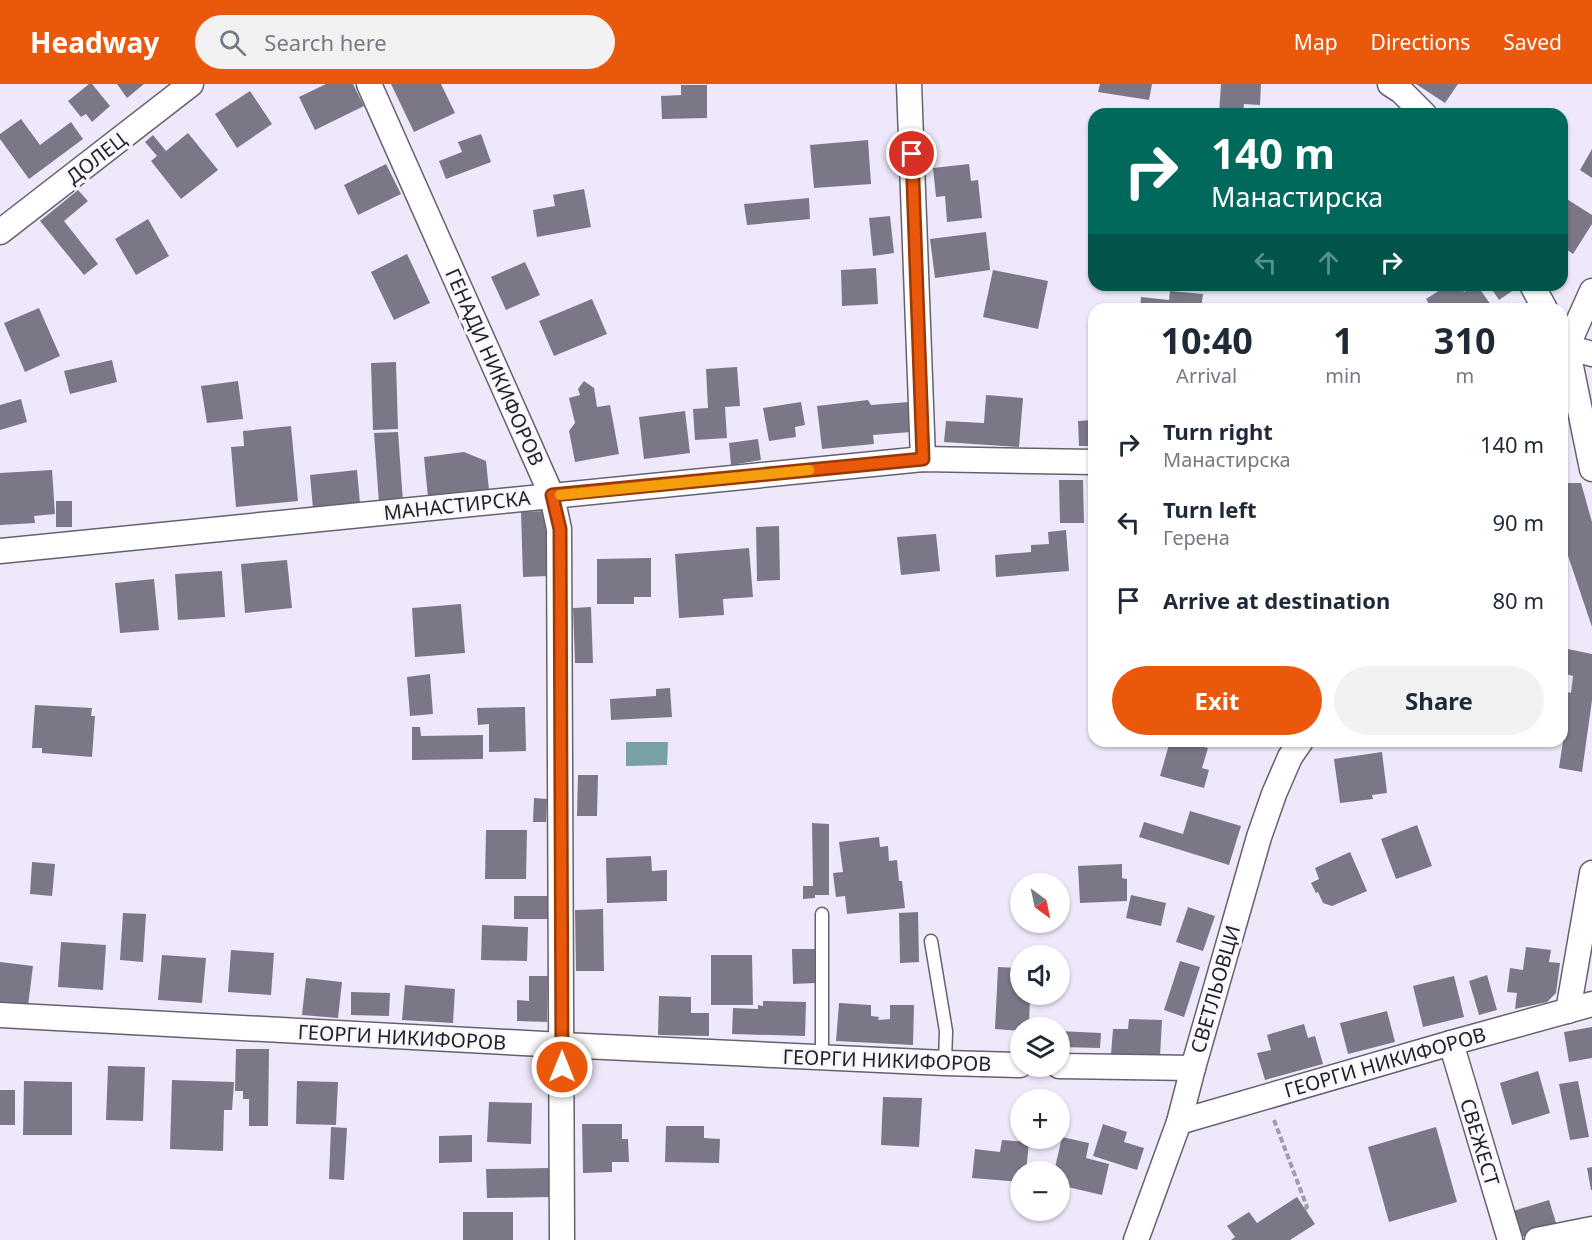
<!DOCTYPE html>
<html lang="en">
<head>
<meta charset="utf-8">
<style>
	:root { --surface:#fff; --page:#f2f2f3; --text:#1f2937; --muted:#747a83; --accent:#ea580c }
	body { margin:0; font-family:"Noto Sans",sans-serif; background:var(--page); color:var(--text); height:100vh; display:flex; flex-direction:column; font-size:22px; white-space:nowrap }
	* { box-sizing:border-box; margin:0 }
	p { font-size:20px; color:var(--muted) }
	.icon { flex:none; width:33px; height:33px; fill:none; stroke:currentColor; stroke-width:2; stroke-linecap:round; stroke-linejoin:round }
	.map { position:relative; flex:1; overflow:hidden }
	.drawer { position:absolute; left:1088px; top:219px; width:480px; height:444px; display:flex; flex-direction:column; background:var(--surface); border-radius:18px; box-shadow:0 2px 4px #0004 }
	.drawer>* { flex:none }
	.hud { position:absolute; left:1088px; top:24px; width:480px; height:183px; border-radius:18px; box-shadow:0 2px 4px #0004; background:#00695c; color:#fff; overflow:hidden }
	.needle { width:39px; rotate:147deg }
	.buttons { position:absolute; left:1010px; top:789px; display:grid; gap:12px }
	.buttons a { display:grid; place-items:center; width:60px; height:60px; border-radius:50%; background:var(--surface); box-shadow:0 2px 4px #0004; font-size:30px }
	.pin { position:absolute; display:grid; place-items:center; width:51px; height:51px; color:#fff; margin:-26px; border:3px solid #fff; border-radius:50%; box-shadow:0 2px 6px #0007 }
	.me { position:absolute; width:66px; margin:-33px; rotate:0deg; stroke-linejoin:round; filter:drop-shadow(0 0 4px #0008) }
	.turn { display:flex; align-items:center; gap:21px; height:126px; padding:0 24px; font-size:27px }
	.turn .icon { width:78px; height:78px; stroke-width:2.5 }
	.turn b { display:block; font-size:42px; line-height:51px }
	.lanes { display:flex; align-items:center; height:57px; padding:0 24px; background:#0003; justify-content:center; gap:30px; direction:ltr }
	.lanes .off { opacity:.35 }
	.eta { display:flex; justify-content:space-evenly; align-items:center; height:102px; text-align:center }
	.eta b { font-size:36px; font-weight:700; line-height:42px }
	.cta { display:flex; gap:12px; margin-top:auto; padding:12px 24px }
	.cta a { flex:1; height:69px; border-radius:36px; background:var(--accent); color:#fff; font-size:24px; font-weight:700; line-height:69px; text-align:center }
	.cta a+a { background:var(--page); color:var(--text) }
	ul { padding:0; list-style:none }
	li { display:flex; align-items:center; gap:18px; height:78px; padding:0 24px }
	li div { flex:1 }
	li b { display:block; font-size:22px }
	li em { font-style:normal }
	header { display:flex; align-items:center; gap:36px; box-sizing:border-box; height:84px; padding:0 30px; background:var(--accent); color:#fff }
	header strong { font-size:28px }
	nav { display:flex; gap:33px; margin-inline-start:auto; font-size:21px }
	.search { width:420px; height:54px; background:var(--page); display:flex; align-items:center; gap:15px; box-sizing:border-box; padding:0 21px; border-radius:33px; color:var(--muted); font-size:22px }
	.map>svg:first-child { display:block }
	.water { fill:#77a1a5 }
	.building { fill:#7c7787 }
	.lines { fill:none; stroke-linecap:round; stroke-linejoin:round }
	.lane-casing { stroke:#666170; stroke-width:15 }
	.street-casing { stroke:#666170; stroke-width:27 }
	.path { stroke:#a19ca9; stroke-width:4; stroke-dasharray:6 3; stroke-linecap:butt }
	.lane { stroke:#fff; stroke-width:12 }
	.street { stroke:#fff; stroke-width:24 }
	.route-casing { stroke:#983908; stroke-width:15 }
	.route { stroke:#ea580c; stroke-width:10 }
	.slow { stroke:#f59e0b; stroke-width:10 }
	.labels { text-anchor:middle; dominant-baseline:central; stroke-width:6; stroke-linejoin:round; paint-order:stroke }
	.street-label { font-size:20px; fill:#221f26; stroke:#faf8ff }
</style>
</head>
<body>
<header>
<strong>Headway</strong>
<div class="search"><svg class="icon" aria-label="search" viewBox="0 0 24 24"><circle cx="10" cy="10" r="6"/><path d="M15 15l6 6"/></svg>Search here</div>
<nav><a>Map</a><a>Directions</a><a>Saved</a></nav>
</header>
<div class="map">
<svg width="1592" height="1156" viewBox="0 0 1592 1156">
	<rect width="100%" height="100%" fill="#efe8fa"/>
	<path class="water" d="M626,658H668L667,681L626,682Z"/>
	<g class="building">
		<path d="M89,0H92L110,22L92,38L86,30L81,33L68,17Z"/>
		<path d="M117,0H144L127,14Z"/>
		<path d="M326,0H353L364,22L315,46L299,13Z"/>
		<path d="M391,0H441L455,29L414,48Z"/>
		<path d="M1100,0H1152L1149,16L1098,8Z"/>
		<path d="M1221,0H1261L1260,21L1244,20L1243,30H1219Z"/>
		<path d="M1416,0H1458L1445,19Z"/>
		<path d="M681,1H707V34L662,35L661,12L681,11Z"/>
		<path d="M250,7L272,40L237,64L215,30Z"/>
		<path d="M21,35L40,61L71,38L83,55L29,95L0,55V50Z"/>
		<path d="M188,49L218,86L181,115L151,77L157,72L145,58L153,51L166,67Z"/>
		<path d="M481,50L491,78L446,95L439,77L462,68L458,58Z"/>
		<path d="M868,56L871,100L814,104L810,61Z"/>
		<path d="M1592,65V94L1580,86Z"/>
		<path d="M386,80L401,110L358,131L344,101Z"/>
		<path d="M969,80L971,97L978,96L982,134L947,138L945,112L936,113L933,84Z"/>
		<path d="M584,105L591,143L537,153L533,126L555,122L553,111Z"/>
		<path d="M78,106L88,117L64,137L98,180L84,191L40,137Z"/>
		<path d="M1562,112L1592,131V140L1573,170L1562,162Z"/>
		<path d="M809,114L810,135L747,141L744,120Z"/>
		<path d="M890,132L894,169L873,172L869,134Z"/>
		<path d="M148,135L169,172L136,191L115,155Z"/>
		<path d="M986,148L990,186L935,194L930,155Z"/>
		<path d="M407,170L430,219L394,236L371,188Z"/>
		<path d="M525,178L540,211L506,226L491,193Z"/>
		<path d="M876,184L878,220L842,222L841,186Z"/>
		<path d="M993,186L1048,197L1038,245L983,233Z"/>
		<path d="M1448,201H1460L1464,208L1477,201L1491,221L1485,225H1432L1426,215Z"/>
		<path d="M1489,201H1517L1518,203L1499,216Z"/>
		<path d="M1170,207L1203,210L1201,225H1140L1141,213L1169,216Z"/>
		<path d="M592,215L607,250L554,272L539,237Z"/>
		<path d="M39,224L60,272L25,288L4,239Z"/>
		<path d="M112,276L117,298L70,310L64,287Z"/>
		<path d="M396,278L398,345L373,346L371,279Z"/>
		<path d="M737,283L740,322L725,323L727,354L695,356L693,325L708,324L706,285Z"/>
		<path d="M238,297L243,335L207,339L201,302Z"/>
		<path d="M584,297L594,304L597,323L610,321L619,370L575,378L569,347L575,339L569,314L580,311L578,305Z"/>
		<path d="M986,311L1023,314L1019,363L944,358L946,337L984,339Z"/>
		<path d="M21,315L27,338L0,346V321Z"/>
		<path d="M868,316L871,321L909,318L911,348L873,351L874,360L822,365L817,322Z"/>
		<path d="M801,318L805,341L795,343L796,353L769,357L763,324Z"/>
		<path d="M685,327L690,369L644,375L639,333Z"/>
		<path d="M1094,336V362H1079L1078,337Z"/>
		<path d="M291,342L298,417L236,423L231,363L244,362L243,347Z"/>
		<path d="M398,348L403,418L379,419L374,349Z"/>
		<path d="M758,355L761,376L731,381L729,359Z"/>
		<path d="M464,368L486,377L489,406L428,413L424,373Z"/>
		<path d="M52,386L55,430L34,432L35,439L0,441V389Z"/>
		<path d="M357,386L360,420L313,425L310,391Z"/>
		<path d="M1059,396H1083L1084,439H1060Z"/>
		<path d="M1562,399H1581L1592,438V543L1562,454Z"/>
		<rect x="56" y="417" width="16" height="26"/>
		<path d="M545,427L548,492L523,493L521,428Z"/>
		<path d="M779,442L780,496L757,497L756,443Z"/>
		<path d="M1066,446L1069,487L996,493L995,471L1031,468V461L1049,460L1048,448Z"/>
		<path d="M936,450L940,487L901,491L897,453Z"/>
		<path d="M749,464L753,513L723,515L724,531L679,534L675,470Z"/>
		<path d="M651,474V513H634V520H597V475Z"/>
		<path d="M287,476L292,524L245,529L241,480Z"/>
		<path d="M222,487L225,533L178,536L175,490Z"/>
		<path d="M154,495L159,546L120,549L115,499Z"/>
		<path d="M461,520L465,569L415,573L412,524Z"/>
		<path d="M591,523L593,579H575L573,524Z"/>
		<path d="M1563,564L1592,570V616L1582,688L1559,684L1563,657H1562V626L1564,607L1571,609L1573,592L1562,589V571Z"/>
		<path d="M430,590L433,630L410,632L407,593Z"/>
		<path d="M670,604L672,633L611,636L610,615L656,612V605Z"/>
		<path d="M35,621L92,624L91,632H95L92,673L42,669V664H32Z"/>
		<path d="M525,623L526,667L489,668V640L478,641L477,624Z"/>
		<path d="M412,643H420L421,652L483,651V675L412,676Z"/>
		<path d="M1170,657H1182L1208,664L1202,684L1209,686L1204,704L1160,692Z"/>
		<path d="M1382,668L1387,709L1372,711L1373,715L1340,719L1334,675Z"/>
		<path d="M578,691H598L597,732H577Z"/>
		<path d="M534,714L547,715L546,738H533Z"/>
		<path d="M1190,727L1241,742L1229,781L1139,753L1144,738L1183,750Z"/>
		<path d="M812,739L829,740V811H815V814L803,815V802H813Z"/>
		<path d="M1417,741L1432,782L1396,795L1381,755Z"/>
		<path d="M486,746H527L526,795H485Z"/>
		<path d="M879,753L880,763L888,762L889,777L897,776L899,797H902L905,824L847,830L845,812L836,813L833,789L843,788L839,758Z"/>
		<path d="M1350,768L1367,807L1332,822L1323,819L1318,808L1316,809L1311,799L1319,795L1315,784Z"/>
		<path d="M651,772L652,787L667,786V817L607,819L606,774Z"/>
		<path d="M32,778L55,780L52,812L30,810Z"/>
		<path d="M1122,780V794L1127,795V817L1080,819L1078,782Z"/>
		<path d="M1131,811L1166,819L1161,842L1126,834Z"/>
		<rect x="514" y="812" width="35" height="23"/>
		<path d="M1188,823L1215,832L1203,867L1176,858Z"/>
		<path d="M603,825L604,887H576L575,826Z"/>
		<path d="M918,828L919,878L900,879L899,829Z"/>
		<path d="M123,829L146,830L143,878L120,876Z"/>
		<path d="M482,841L528,843L527,877L481,876Z"/>
		<path d="M61,858L106,861L103,906L58,903Z"/>
		<path d="M1526,863L1551,866L1549,878L1560,879L1556,909L1547,918L1515,925L1517,909L1507,908L1510,884L1523,886Z"/>
		<path d="M792,865H815V899L793,900Z"/>
		<path d="M231,866L274,869L271,911L228,908Z"/>
		<path d="M162,871L206,874L202,919L158,916Z"/>
		<path d="M711,871H752L753,921H711Z"/>
		<path d="M1180,877L1200,883L1184,933L1164,926Z"/>
		<path d="M0,878L33,882L28,922L0,918Z"/>
		<path d="M998,883L1020,884V910H1030L1029,944H1020V947L995,945Z"/>
		<path d="M1487,891L1497,926L1479,931L1469,897Z"/>
		<path d="M529,892H548L547,938L517,937V916L529,917Z"/>
		<path d="M1454,892L1464,933L1423,943L1413,902Z"/>
		<path d="M306,894L342,898L338,934L302,931Z"/>
		<path d="M405,901L455,905L453,939L402,936Z"/>
		<path d="M351,908L390,909L389,932L351,931Z"/>
		<path d="M659,912L691,913V929H709V952L658,951Z"/>
		<path d="M763,917L806,918L805,952L732,950L733,924L758,925V921L763,922Z"/>
		<path d="M839,919L871,921V932L879,933L878,936L890,935V921H914L913,961L836,957Z"/>
		<path d="M1387,927L1395,958L1348,970L1340,939Z"/>
		<path d="M1129,935L1162,936L1160,972L1111,970L1113,945H1128Z"/>
		<path d="M1304,940L1308,954L1315,952L1323,980L1265,996L1257,969L1271,966L1267,951Z"/>
		<path d="M1592,943V974L1569,978L1564,948Z"/>
		<path d="M1059,947L1101,949L1100,964L1059,963Z"/>
		<path d="M236,965H269L268,1042H249V1015H243V1007H235Z"/>
		<path d="M108,982L145,983L143,1037L106,1036Z"/>
		<path d="M1538,987L1550,1029L1512,1041L1500,999Z"/>
		<path d="M172,996L234,998L232,1026H224L223,1067L170,1065Z"/>
		<path d="M24,997L72,998V1051H23Z"/>
		<path d="M297,997L338,998L336,1041L296,1040Z"/>
		<path d="M1578,997L1589,1053L1570,1056L1559,1000Z"/>
		<rect x="0" y="1006" width="15" height="35"/>
		<path d="M883,1013L922,1014L919,1063L881,1061Z"/>
		<path d="M489,1018L532,1019L531,1060L487,1058Z"/>
		<path d="M582,1040H622V1055H628L629,1078H612V1088L583,1089Z"/>
		<path d="M1103,1040L1127,1048L1124,1058L1144,1064L1137,1086L1093,1072Z"/>
		<path d="M666,1042H704V1054L720,1055L719,1079L665,1078Z"/>
		<path d="M331,1043L347,1044L344,1096L329,1095Z"/>
		<path d="M1436,1043L1457,1118L1389,1138L1368,1063Z"/>
		<path d="M472,1051V1078L439,1079V1052Z"/>
		<path d="M1062,1053L1089,1059L1086,1074L1109,1080L1102,1111L1059,1101V1088H1054Z"/>
		<path d="M1002,1056L1029,1058L1026,1088H1020V1098L972,1094L975,1065L1000,1068Z"/>
		<path d="M1592,1083V1106H1591L1587,1084Z"/>
		<path d="M551,1084L552,1113L487,1114L486,1085Z"/>
		<path d="M1297,1113L1315,1140L1290,1156H1231L1235,1153L1227,1142L1249,1128L1257,1139Z"/>
		<path d="M1549,1116L1557,1142L1518,1154L1510,1128Z"/>
		<rect x="463" y="1128" width="50" height="28"/>
	</g>
	<g class="lines">
		<g class="lane-casing">
			<g id="lane">
				<path d="M931,857L946,947L945,979"/>
				<path d="M822,974V830"/>
			</g>
		</g>
		<g class="street-casing">
			<g id="street">
				<path d="M369,0L552,412L559,445L562,1156"/>
				<path d="M909,0L923,375"/>
				<path d="M1390,0L1401,7L1424,30"/>
				<path d="M0,148L191,0"/>
				<path d="M1532,201L1545,225"/>
				<path d="M1562,253L1567,263L1592,385"/>
				<path d="M1567,263L1592,270"/>
				<path d="M1562,270L1567,263L1592,207"/>
				<path d="M0,467L923,375L1094,378"/>
				<path d="M1568,927L1592,789"/>
				<path d="M0,931L562,961L945,979L1020,981"/>
				<path d="M1451,959L1510,1156"/>
				<path d="M1059,982L1193,984"/>
				<path d="M1179,1038L1451,959L1592,920"/>
				<path d="M1136,1156L1179,1038L1193,984L1259,753L1274,710L1290,673L1301,657"/>
				<path d="M1537,1156L1592,1145"/>
			</g>
		</g>
		<path class="path" d="M1274,1036L1307,1123L1305,1125"/>
		<use href="#lane" class="lane"/>
		<use href="#street" class="street"/>
	</g>
	<g class="lines">
		<g class="route-casing">
			<path id="route" d="M562,983L560,445L552,411L923,375L912,70"/>
		</g>
		<use href="#route" class="route"/>
		<path class="slow" d="M560,411L809,386"/>
	</g>
	<g class="labels">
		<g class="street-label">
			<text transform="translate(96 74) rotate(-38)">ДОЛЕЦ</text>
			<text transform="translate(495 283) rotate(66)">ГЕНАДИ НИКИФОРОВ</text>
			<text transform="translate(457 421) rotate(-6)">МАНАСТИРСКА</text>
			<text transform="translate(1215 905) rotate(-74)">СВЕТЛЬОВЦИ</text>
			<text transform="translate(402 953) rotate(3)">ГЕОРГИ НИКИФОРОВ</text>
			<text transform="translate(887 976) rotate(2)">ГЕОРГИ НИКИФОРОВ</text>
			<text transform="translate(1385 978) rotate(-16)">ГЕОРГИ НИКИФОРОВ</text>
			<text transform="translate(1480 1058) rotate(73)">СВЕЖЕСТ</text>
		</g>
	</g>
</svg>
<div class="buttons">
<a><svg class="needle" viewBox="-14 -14 28 28"><path d="M0-13l5 13h-10z" fill="#e53935"/><path d="M0 13l5-13h-10z" fill="#747a83"/></svg></a>
<a><svg class="icon" aria-label="sound" viewBox="0 0 24 24"><path d="M4 9h4l5-4v14l-5-4H4zM17 9q2 3 0 6"/></svg></a>
<a><svg class="icon" aria-label="layers" viewBox="0 0 24 24"><path d="M12 4l9 5-9 5-9-5zM3 14l9 5 9-5"/></svg></a>
<a>+</a>
<a>−</a>
</div>
<div class="pin" style="left:912px;top:70px;background:#d93025"><svg class="icon" aria-label="arrive" viewBox="0 0 24 24"><path d="M6 21V4h12l-3 4 3 4H6"/></svg></div>
<svg class="me" style="left:562px;top:983px" viewBox="-20 -20 40 40"><circle r="17" fill="#ea580c" stroke="#fff" stroke-width="3"/><path d="M0-11L8 9 0 5-8 9z" fill="#fff"/></svg>
<div class="hud">
<div class="turn"><svg class="icon" aria-label="right" viewBox="0 0 24 24"><path d="M7 20v-9h11M14 6l5 5-5 5"/></svg><div><b>140 m</b>Манастирска</div></div>
<div class="lanes"><svg class="icon off" aria-label="left" viewBox="0 0 24 24"><path d="M17 20v-9H6M10 6l-5 5 5 5"/></svg><svg class="icon off" aria-label="ahead" viewBox="0 0 24 24"><path d="M12 20V5M6 11l6-6 6 6"/></svg><svg class="icon" aria-label="right" viewBox="0 0 24 24"><path d="M7 20v-9h11M14 6l5 5-5 5"/></svg></div>
</div>
<section class="drawer">
<div class="eta">
<div><b>10:40</b><p>Arrival</p></div>
<div><b>1</b><p>min</p></div>
<div><b>310</b><p>m</p></div>
</div>
<ul>
<li><svg class="icon" aria-label="right" viewBox="0 0 24 24"><path d="M7 20v-9h11M14 6l5 5-5 5"/></svg><div><b>Turn right</b><p>Манастирска</p></div><em>140 m</em></li>
<li><svg class="icon" aria-label="left" viewBox="0 0 24 24"><path d="M17 20v-9H6M10 6l-5 5 5 5"/></svg><div><b>Turn left</b><p>Герена</p></div><em>90 m</em></li>
<li><svg class="icon" aria-label="arrive" viewBox="0 0 24 24"><path d="M6 21V4h12l-3 4 3 4H6"/></svg><div><b>Arrive at destination</b></div><em>80 m</em></li>
</ul>
<div class="cta"><a>Exit</a><a>Share</a></div>
</section>
</div>
</body>
</html>
